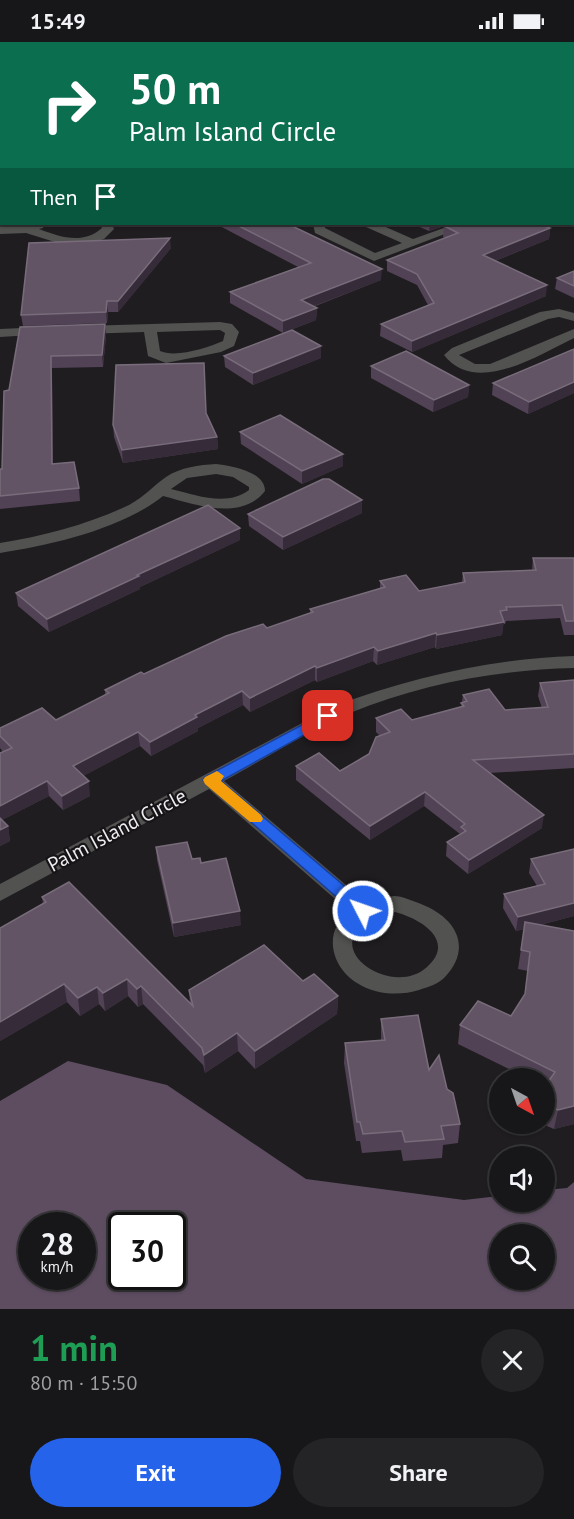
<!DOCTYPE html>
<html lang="en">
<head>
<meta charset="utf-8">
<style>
	:root { --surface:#171618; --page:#242325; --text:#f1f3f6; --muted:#9e9fa2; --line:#363537; --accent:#2563eb }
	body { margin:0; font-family:"PT Sans",sans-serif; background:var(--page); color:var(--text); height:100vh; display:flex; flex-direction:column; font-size:22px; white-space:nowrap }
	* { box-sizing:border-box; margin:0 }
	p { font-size:20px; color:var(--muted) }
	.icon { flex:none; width:33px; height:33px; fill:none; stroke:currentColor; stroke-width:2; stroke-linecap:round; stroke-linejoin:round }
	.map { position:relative; height:1267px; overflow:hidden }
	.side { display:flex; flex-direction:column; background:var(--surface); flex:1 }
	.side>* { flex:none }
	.top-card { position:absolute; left:0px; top:0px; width:574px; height:183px; box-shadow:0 2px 4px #0004,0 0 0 2px var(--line); background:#0b6e4f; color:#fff; overflow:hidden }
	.needle { width:39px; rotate:140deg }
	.controls { position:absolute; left:489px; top:1026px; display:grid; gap:12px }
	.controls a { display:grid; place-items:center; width:66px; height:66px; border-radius:50%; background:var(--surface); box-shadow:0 2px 4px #0004,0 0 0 2px var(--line); font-size:30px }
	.speed { position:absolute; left:18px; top:1170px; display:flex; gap:12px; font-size:30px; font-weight:700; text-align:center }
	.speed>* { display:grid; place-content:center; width:78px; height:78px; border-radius:50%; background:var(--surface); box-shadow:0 2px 4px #0004,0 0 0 2px var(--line); line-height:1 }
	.speed small { font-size:15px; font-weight:400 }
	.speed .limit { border:3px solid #111; border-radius:9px; background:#fff; color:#111 }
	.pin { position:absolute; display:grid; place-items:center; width:51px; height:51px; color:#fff; margin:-26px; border-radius:12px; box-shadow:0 3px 9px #0006 }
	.me { position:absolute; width:66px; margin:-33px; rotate:311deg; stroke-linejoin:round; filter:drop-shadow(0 0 4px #0008) }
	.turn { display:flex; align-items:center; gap:21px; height:126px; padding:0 30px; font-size:27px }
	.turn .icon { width:78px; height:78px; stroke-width:2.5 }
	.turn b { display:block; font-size:42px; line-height:51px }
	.then { display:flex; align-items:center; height:57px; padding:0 30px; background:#0003; gap:12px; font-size:22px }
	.round { display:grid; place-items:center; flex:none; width:63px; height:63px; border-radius:32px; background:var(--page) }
	.summary { display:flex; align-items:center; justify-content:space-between; height:102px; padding:0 30px }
	h1 { font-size:36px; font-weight:700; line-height:45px; color:#1e9e55 }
	.primary-button { display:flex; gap:12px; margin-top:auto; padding:12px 30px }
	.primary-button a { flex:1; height:69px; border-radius:36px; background:var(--accent); color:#fff; font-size:24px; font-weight:700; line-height:69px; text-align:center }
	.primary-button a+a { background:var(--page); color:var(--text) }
	.status { display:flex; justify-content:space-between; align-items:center; height:42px; padding:0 30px; background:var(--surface); direction:ltr }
	.status svg { height:16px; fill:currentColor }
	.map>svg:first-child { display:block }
	.water { fill:#5e4d61; fill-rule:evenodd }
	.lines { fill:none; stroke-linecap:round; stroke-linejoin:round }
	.minor { fill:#525250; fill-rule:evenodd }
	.wall { fill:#524255 }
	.shaded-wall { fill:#362b39 }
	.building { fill:#635465; stroke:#786c7b; stroke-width:1.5 }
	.route { fill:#2563eb; stroke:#184099; stroke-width:1.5 }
	.slow { fill:#f59e0b }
	.labels { text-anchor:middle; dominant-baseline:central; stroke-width:4.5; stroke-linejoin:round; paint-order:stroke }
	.street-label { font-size:20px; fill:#eeecef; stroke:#161417 }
</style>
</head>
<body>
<div class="status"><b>15:49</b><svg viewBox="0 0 49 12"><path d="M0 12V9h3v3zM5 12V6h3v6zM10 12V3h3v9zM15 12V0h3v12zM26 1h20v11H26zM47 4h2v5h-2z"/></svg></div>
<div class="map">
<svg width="574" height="1267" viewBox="0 0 574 1267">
	<rect width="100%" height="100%" fill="#1f1d20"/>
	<path class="water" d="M68,1019L167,1043L306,1137L464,1158L499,1154L500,1160H544L545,1148L567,1146L574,1140V1267H0V1059ZM32,1184H82V1234H32ZM122,1184H172V1234H122ZM500,1192H544V1238H500Z"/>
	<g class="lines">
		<g class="minor">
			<path d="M562,0H574V1L561,2Z"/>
			<rect x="0" y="147" width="2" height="6"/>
			<path d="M573,174L574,175V183L570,182H573Z"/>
			<path d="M44,182L43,186L39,187C60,195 83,203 102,186L100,182H112L114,187L104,197L80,204L58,201L26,191L0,192V184Z"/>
			<path d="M313,182H325V186L375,211L402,201L366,185L364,182H379L413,197L455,182H471L374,219L315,191Z"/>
			<path d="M559,267L574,271V279L559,275L548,277L459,313L475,322H490L574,287V296C539,313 476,354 444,313L452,306L540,270Z"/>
			<path d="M220,280L232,282L239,290L234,304L221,310L166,321L148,314L144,290L83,292L76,288L83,284ZM220,288L225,291L223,299C207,306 176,316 160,309L157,290Z"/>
			<path d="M43,285L48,286L50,289L48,292L0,295V287Z"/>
			<path d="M216,422C231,424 265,429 265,449C241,480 194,462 163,454C122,487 51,503 0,511V501C44,494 89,482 129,463C144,455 153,444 166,435C181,425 199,423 216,422ZM216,432L233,435L249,445V448C227,465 196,453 171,447L187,436Z"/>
			<path d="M574,614V626C497,628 421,642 350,671C309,688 263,718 224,739L367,861C376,859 386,855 394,854C402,854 413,859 421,862C455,875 474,905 444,936C438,942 428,945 419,948C400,954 375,953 357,941C331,925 322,888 350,870L209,747L0,859V842L334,664C413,635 490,617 574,614ZM395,870C419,876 457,898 427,925C387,961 300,892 395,870Z"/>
		</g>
	</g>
	<g class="wall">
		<path d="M179,0H333L191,2H179Z"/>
		<path d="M411,0H497L493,2H416Z"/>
		<path d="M216,182H288L381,238L313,265L317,266L316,278L283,291L230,261V250L298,225Z"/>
		<path d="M413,182H450L429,189Z"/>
		<path d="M444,184L550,186L549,197L495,219L546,254L412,310L380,294L381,282L428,263L417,243L387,229V218L445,196L443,195Z"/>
		<path d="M171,206L118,270H108L107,281L23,284L21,273Z"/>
		<path d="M574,229V256L555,247L557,236Z"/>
		<path d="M20,285L106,294L103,325L52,326L53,422L79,446L80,459L0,467V427H2L9,348Z"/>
		<path d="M574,307V351L528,372L492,353L493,341Z"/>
		<path d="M224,314L321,316L253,343L225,325Z"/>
		<path d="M371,324L469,343L468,355L433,370L371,336Z"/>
		<path d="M206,371L217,395L218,407L123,421L114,395L113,383Z"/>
		<path d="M240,390L343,424L302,442L241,402Z"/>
		<path d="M362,458V471L283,508L249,484L248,472Z"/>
		<path d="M240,498L140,545V547L49,590L18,564L16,551Z"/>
		<path d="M533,516H574V593H564L560,576L506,579L505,582H503L502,593L436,607L435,605L377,623L373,619L317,640L315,638L250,670L243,663L198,686V689L151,714L140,704L83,734L90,754L63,768L49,754L2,778L8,784L10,799L0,804L3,710L0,706V686L56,678L105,653V648L144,632L310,571V567L380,547V539L419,549L462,540L463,531L532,528Z"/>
		<path d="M574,638V726L489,731L542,786L468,832L446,814L447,800L460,792L424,764L370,798L296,738V724L340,729L369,712L380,694L376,690V676L412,678L461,665L463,653L505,668L542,666L538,654L540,641Z"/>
		<path d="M156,805L201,821L241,883L174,895L157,818Z"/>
		<path d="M574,807V874L540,883L574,1082L554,1087L542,1082H544V1036H527L458,1002L460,983L511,974L525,953L528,929L518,927L524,887L516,889L503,866L504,852L537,844L529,831L531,817Z"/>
		<path d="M42,855L190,961L189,948L303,939L338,954L337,972L255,1027L238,1009L205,1031L203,1023L143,962L138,965L128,954L105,969L99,962L80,974L67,960L0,999V886L43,862Z"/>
		<path d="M381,977L447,1047L460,1082L458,1101L443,1103L442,1116L403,1119L401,1108L362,1111L360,1099H356L344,1021L345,1001L381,998Z"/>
	</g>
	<g class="shaded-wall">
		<path d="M464,0H497L493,2H464Z"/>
		<path d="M430,182H450L429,189Z"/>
		<path d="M550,186L549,197L482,224L483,213Z"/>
		<path d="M170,196L171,206L118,270V259Z"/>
		<path d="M382,227L381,238L301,269V258Z"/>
		<path d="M547,243L546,254L412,310V299Z"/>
		<path d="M107,259L108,270L107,281L106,270Z"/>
		<path d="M317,266L316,278L283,291V279Z"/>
		<path d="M105,282L106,294L103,325L102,313Z"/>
		<path d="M321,304V316L253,343V331Z"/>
		<path d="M51,314L52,326L53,434L52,422Z"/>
		<path d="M574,340V351L528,372L529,360Z"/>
		<path d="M469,343L468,355L433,370L434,358Z"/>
		<path d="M217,395L218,407L123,421L122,408Z"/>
		<path d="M343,412V424L302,442V429Z"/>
		<path d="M362,458V471L283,508V495Z"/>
		<path d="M240,486V498L140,545V547L49,590L47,577L137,533Z"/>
		<path d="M504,580L502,593L436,607L437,593Z"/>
		<path d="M436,591L435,605L377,623L378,609Z"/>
		<path d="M374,605L373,619L317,640V626Z"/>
		<path d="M315,624V638L250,670V656Z"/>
		<path d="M242,649L243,663L198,686V689L151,714L150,700L195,673Z"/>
		<path d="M138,690L140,704L74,739L73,724Z"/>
		<path d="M47,739L49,754L0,779V764Z"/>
		<path d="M89,739L90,754L63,768L62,754Z"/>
		<path d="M425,750L424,764L370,798V784Z"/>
		<path d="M544,773L542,786L468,832L469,818Z"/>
		<path d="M8,784L10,799L0,804V788Z"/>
		<path d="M574,861V874L516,889L518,875Z"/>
		<path d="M240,869L241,883L174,895L173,881Z"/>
		<path d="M127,937L128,954L105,969L103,951Z"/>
		<path d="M64,942L67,960L0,999V980Z"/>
		<path d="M141,944L143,962L138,965L137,947Z"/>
		<path d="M97,945L99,962L80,974L78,956Z"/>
		<path d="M338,954L337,972L255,1027V1009Z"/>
		<path d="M237,991L238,1009L205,1031L204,1013Z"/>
		<path d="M574,1064V1082L554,1087L558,1068Z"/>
	</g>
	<g class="building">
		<path d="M186,0H333L336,2H191Z"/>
		<path d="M235,182H288L382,227L301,258L317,266L283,279L230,250L311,221Z"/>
		<path d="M450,182H539L550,186L483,213L547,243L412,299L381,282L434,261L417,232L387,218L458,191L444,184Z"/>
		<path d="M170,196L118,259H107L106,270L21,273L29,201Z"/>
		<path d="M574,229V244L557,236Z"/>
		<path d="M105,282L102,313L51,314L52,422L74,420L79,446L0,454V427H2L4,349L9,348L20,285Z"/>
		<path d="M292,288L321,304L253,331L224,314Z"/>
		<path d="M574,307V340L529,360L493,341Z"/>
		<path d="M406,309L469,343L434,358L371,324Z"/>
		<path d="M204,321L206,371L217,395L122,408L113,383L116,323Z"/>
		<path d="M280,373L343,412L302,429L240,390Z"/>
		<path d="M323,437H329L362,458L283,495L248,472Z"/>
		<path d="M208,463L240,486L137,533L139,534L47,577L16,551Z"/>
		<path d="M533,516H574V579H566L562,563L506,565L507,568L500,569L504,580L437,593L436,591L378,609L374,605L317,626L315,624L250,656L242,649L195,673L197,675L150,700L138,690L73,724L89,739L62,754L47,739L0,764V711L12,706L0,694V686L42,666L56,678L109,651L105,648L141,630L144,632L226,594L263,582L267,586L313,570L310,567L385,545L380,539L406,533L419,549L465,540L463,531L536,528Z"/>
		<path d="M574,638V712L473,718L544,773L469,818L447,800L466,789L461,785L465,782L425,750L370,784L296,724L319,711L340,729L369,712L376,695L390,690L376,676L401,667L412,678L464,664L461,661L467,659L463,653L489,647L505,668L548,665L540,641Z"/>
		<path d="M0,776L8,784L0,788Z"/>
		<path d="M187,800L192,817L200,816L201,821L226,816L240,869L173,881L156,805Z"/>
		<path d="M574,807V861L518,875L504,852L545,842L531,817Z"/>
		<path d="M69,840L193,964L189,948L264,903L303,939L314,932L338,954L255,1009L237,991L204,1013L202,1006L141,944L137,947L127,937L103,951L97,945L78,956L64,942L0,980V886L46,860L42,855Z"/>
		<path d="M525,880L574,889V1064L558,1068L544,1062V1046L555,1030L460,983L478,959L511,974L525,952L530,910L521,908Z"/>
		<path d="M418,973L429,1028L439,1013L447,1047L453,1051L460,1082L441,1084L444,1097L405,1100L402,1089L363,1092L360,1080H357L345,1001L385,998L381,977Z"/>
	</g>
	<path class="route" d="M328,669L333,671L335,674L333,677L221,739L369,865L371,869L369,873H357L203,738L205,735Z"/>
	<path class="slow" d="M217,729L224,734L221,739L261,773L263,777L261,780H250L205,742L203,738L205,735Z"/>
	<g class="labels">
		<g class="street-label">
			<text transform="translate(117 788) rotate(-28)">Palm Island Circle</text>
		</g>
	</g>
</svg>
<div class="controls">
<a><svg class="needle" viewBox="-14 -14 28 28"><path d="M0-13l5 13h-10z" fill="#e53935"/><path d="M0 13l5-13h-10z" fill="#9e9fa2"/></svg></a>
<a><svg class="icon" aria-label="sound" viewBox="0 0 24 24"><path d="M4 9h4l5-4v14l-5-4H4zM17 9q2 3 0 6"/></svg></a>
<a><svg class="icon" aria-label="search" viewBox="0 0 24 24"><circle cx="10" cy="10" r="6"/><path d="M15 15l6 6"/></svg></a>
</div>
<div class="speed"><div>28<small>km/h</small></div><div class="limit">30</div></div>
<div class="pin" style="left:328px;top:674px;background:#d93025"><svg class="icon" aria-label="arrive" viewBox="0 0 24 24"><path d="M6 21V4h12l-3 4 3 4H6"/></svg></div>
<svg class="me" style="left:363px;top:869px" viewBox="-20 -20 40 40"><circle r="17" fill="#2563eb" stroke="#fff" stroke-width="3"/><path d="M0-11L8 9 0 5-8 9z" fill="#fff"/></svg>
<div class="top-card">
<div class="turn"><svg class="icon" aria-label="right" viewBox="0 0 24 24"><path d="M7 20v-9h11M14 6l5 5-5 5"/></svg><div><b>50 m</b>Palm Island Circle</div></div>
<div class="then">Then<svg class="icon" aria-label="arrive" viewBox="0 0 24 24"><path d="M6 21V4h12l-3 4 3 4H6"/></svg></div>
</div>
</div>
<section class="side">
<div class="summary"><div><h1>1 min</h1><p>80 m · 15:50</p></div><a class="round"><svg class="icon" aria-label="close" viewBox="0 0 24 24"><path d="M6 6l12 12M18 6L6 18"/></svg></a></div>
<div class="primary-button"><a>Exit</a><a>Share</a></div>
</section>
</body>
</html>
